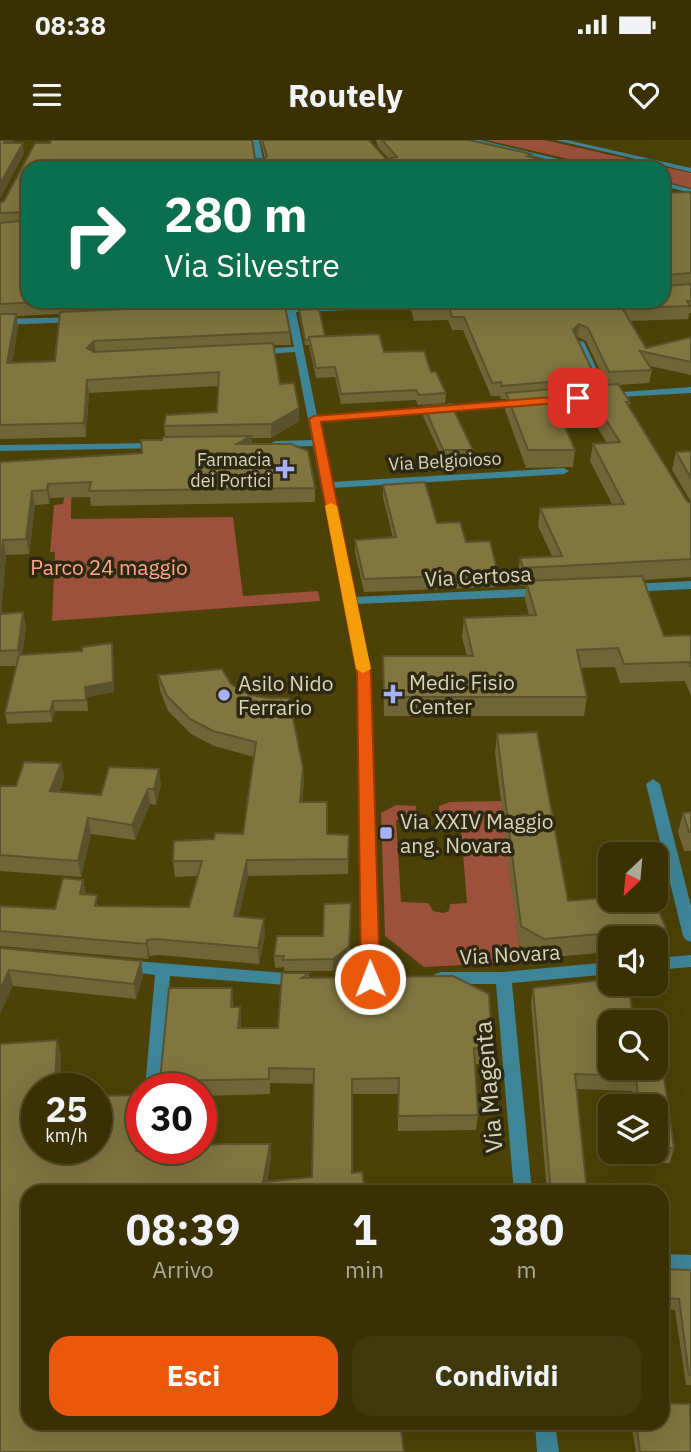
<!DOCTYPE html>
<html lang="it">
<head>
<meta charset="utf-8">
<style>
	:root { --surface:#393104; --page:#40390e; --text:#f1f3f6; --muted:#aba99a; --line:#534c26; --accent:#ea580c }
	body { margin:0; font-family:"IBM Plex Sans",sans-serif; background:var(--page); color:var(--text); height:100vh; display:flex; flex-direction:column; font-size:26px; white-space:nowrap }
	* { box-sizing:border-box; margin:0 }
	p { font-size:23px; color:var(--muted) }
	.icon { flex:none; width:38px; height:38px; fill:none; stroke:currentColor; stroke-width:2; stroke-linecap:round; stroke-linejoin:round }
	.map { position:relative; flex:1; overflow:hidden }
	.side { position:absolute; left:21px; top:1045px; width:648px; height:245px; display:flex; flex-direction:column; background:var(--surface); border-radius:21px; box-shadow:0 7px 28px #0002,0 0 0 2px var(--line) }
	.side>* { flex:none }
	.guide { position:absolute; left:21px; top:21px; width:649px; height:147px; border-radius:21px; box-shadow:0 7px 28px #0002,0 0 0 2px var(--line); background:#0b6e4f; color:#fff; overflow:hidden }
	.needle { width:46px; rotate:206deg }
	.buttons { position:absolute; left:598px; top:702px; display:grid; gap:14px }
	.buttons a { display:grid; place-items:center; width:70px; height:70px; border-radius:14px; background:var(--surface); box-shadow:0 7px 28px #0002,0 0 0 2px var(--line); font-size:35px }
	.speed { position:absolute; left:21px; top:933px; display:flex; gap:14px; font-size:35px; font-weight:700; text-align:center }
	.speed>* { display:grid; place-content:center; width:91px; height:91px; border-radius:50%; background:var(--surface); box-shadow:0 7px 28px #0002,0 0 0 2px var(--line); line-height:1 }
	.speed small { font-size:18px; font-weight:400 }
	.speed .limit { border:10px solid #d22; background:#fff; color:#111 }
	.pin { position:absolute; display:grid; place-items:center; width:60px; height:60px; color:#fff; margin:-30px; border-radius:14px; box-shadow:0 4px 10px #0006 }
	.me { position:absolute; width:77px; margin:-38px; rotate:359deg; stroke-linejoin:round; filter:drop-shadow(0 0 5px #0008) }
	.turn { display:flex; align-items:center; gap:24px; height:147px; padding:0 28px; font-size:32px }
	.turn .icon { width:91px; height:91px; stroke-width:2.5 }
	.turn b { display:block; font-size:49px; line-height:60px }
	.eta { display:flex; justify-content:space-evenly; align-items:center; height:119px; text-align:center }
	.eta b { font-size:42px; font-weight:800; line-height:49px }
	.cta { display:flex; gap:14px; margin-top:auto; padding:14px 28px }
	.cta a { flex:1; height:80px; border-radius:21px; background:var(--accent); color:#fff; font-size:28px; font-weight:800; line-height:80px; text-align:center }
	.cta a+a { background:var(--page); color:var(--text) }
	.status { display:flex; justify-content:space-between; align-items:center; height:49px; padding:0 35px; background:var(--surface); direction:ltr }
	.status svg { height:19px; fill:currentColor }
	header { display:flex; justify-content:space-between; align-items:center; height:91px; padding:0 28px; background:var(--surface); font-size:32px; font-weight:800 }
	.map>svg:first-child { display:block }
	.green { fill:#9b513b }
	.lines { fill:none; stroke-linecap:round; stroke-linejoin:round }
	.minor { fill:#3e8597; fill-rule:evenodd }
	.tertiary { fill:#3e8597; fill-rule:evenodd }
	.wall { fill:#6f6537; fill-rule:evenodd }
	.shaded-wall { fill:#5a522d }
	.building { fill:#817540; stroke:#5a522d; stroke-width:2 }
	.route { fill:#ea580c; stroke:#983908; stroke-width:2 }
	.slow { fill:#f59e0b }
	.poi-dot { fill:#a6b1fc; stroke:#2d2812; stroke-width:2.5 }
	.labels { text-anchor:middle; dominant-baseline:central; stroke-width:7; stroke-linejoin:round; paint-order:stroke }
	.far-poi-label { font-size:18px; fill:#d9d3b8; stroke:#2d2812; text-anchor:end }
	.far-street-label { font-size:18px; fill:#d9d3b8; stroke:#2d2812 }
	.park-label { font-size:21px; fill:#fda68c; stroke:#2d2812 }
	.street-label { font-size:21px; fill:#d9d3b8; stroke:#2d2812 }
	.poi-label { font-size:21px; fill:#d9d3b8; stroke:#2d2812; text-anchor:start }
	.near-street-label { font-size:24px; fill:#d9d3b8; stroke:#2d2812 }
</style>
</head>
<body>
<div class="status"><b>08:38</b><svg viewBox="0 0 49 12"><path d="M0 12V9h3v3zM5 12V6h3v6zM10 12V3h3v9zM15 12V0h3v12zM26 1h20v11H26zM47 4h2v5h-2z"/></svg></div>
<header><svg class="icon" aria-label="menu" viewBox="0 0 24 24"><path d="M4 6h16M4 12h16M4 18h16"/></svg>Routely<svg class="icon" aria-label="heart" viewBox="0 0 24 24"><path d="M12 20l-8-8c-3-5 5-10 8-4 3-6 11-1 8 4z"/></svg></header>
<div class="map">
<svg width="691" height="1312" viewBox="0 0 691 1312">
	<rect width="100%" height="100%" fill="#4c4106"/>
	<g class="green">
		<path d="M486,0H544L691,33V48L663,41V28H607Z"/>
		<path d="M72,323L71,379L233,377L243,456L318,451L320,461L52,481L55,412H50L54,365L63,364Z"/>
		<path d="M502,661L521,822L424,827L385,796L381,673L396,665L416,666L417,679L396,680L401,762L428,763L433,771L443,773L449,771L450,764L467,763L461,688L440,687L439,666L450,662Z"/>
	</g>
	<g class="lines">
		<g class="minor">
			<path d="M253,0H259L265,28H257Z"/>
			<path d="M468,0H480L596,28H583Z"/>
			<path d="M663,42L691,49V53L663,46Z"/>
			<path d="M285,161H293L295,167L429,161L433,164L429,167L296,172L317,276L522,260L527,263L522,266L318,282L331,342L564,328L569,331L564,334L332,348L354,457L542,448L548,452L542,456L356,464L370,534L378,840L376,844L370,846L364,844L362,840L358,534L313,306L275,307L270,304L275,301L312,300L295,212L256,215L251,212L256,209L294,207L287,173L281,170L286,167Z"/>
			<path d="M79,177L80,179L76,182L0,185V179Z"/>
			<path d="M576,200L584,202L608,253L691,247V253L601,258L574,202Z"/>
			<path d="M160,303L164,304V308L0,311V305Z"/>
			<path d="M691,441V449L629,452L623,448L629,444Z"/>
			<path d="M653,639L660,644L691,766V802L686,800L683,796L646,644Z"/>
			<path d="M691,815V827L656,830V818Z"/>
			<path d="M123,820L298,834L304,836L306,840L304,844L298,846L170,836L162,948H145L155,835L117,830L115,826L117,822Z"/>
			<path d="M611,822V834L512,843L532,1052H514L496,844H441L435,842L433,838L435,834L441,832H503Z"/>
			<path d="M662,1114L691,1115V1133L662,1132Z"/>
			<path d="M535,1283H555L559,1312H537Z"/>
		</g>
		<path class="tertiary" d="M555,0H567L691,28V32Z"/>
	</g>
	<g class="wall">
		<path d="M52,0H252L255,19H265L260,0H369L386,19H389L378,7L376,0H469L531,14L530,17L574,28H28V161H284L290,192L291,205H273L280,244L294,243L299,268V281L271,298H251L252,304H291L308,311L315,348V362L91,366L90,357L50,358L49,364L35,365L29,414L6,415L1,473L23,472L26,487L22,515L82,511V507L112,503L113,514L114,552L87,557L88,571H55L52,582L7,584L5,573L16,526H0V322L142,313L141,300H162L163,297H165L164,286L166,275L217,272L218,246L89,253L86,297L0,299V63L4,61L35,3H50ZM59,174L55,221L12,223L18,187L16,176Z"/>
		<path d="M691,52V173H689L688,179L630,181L646,208L691,197V235L650,226L652,230L649,243L618,245L630,262L629,268L687,361L691,363V437L644,440L664,496L691,495V556L685,541L620,543L615,527L581,528L587,557L584,576H384L383,516H467L462,497L464,478L529,475L525,459L526,446H521L518,436L520,418L552,416L538,386L540,368L612,364L590,321L593,304L607,303L594,282L564,284L575,310L573,327L526,328L505,270L506,259H501L500,256H491L463,190H452L448,180L414,181L411,170V161H663V53ZM578,197L586,201L607,245L595,246L596,238L577,198Z"/>
		<path d="M295,161H361L296,164Z"/>
		<path d="M299,170L325,196L384,212L431,232L446,253L445,263L418,265L416,260L341,264L335,237L316,238L309,205H305Z"/>
		<path d="M424,266L473,310L472,320H443L423,276Z"/>
		<path d="M691,311V362L672,330L676,312Z"/>
		<path d="M383,345L437,383L466,402L498,434L497,447L364,452L355,412V400L393,398L383,357Z"/>
		<path d="M158,535L231,544L303,628L304,643L302,662L327,694L349,695L348,734L248,736L238,777L265,795L259,824L158,815L150,816L148,819L0,806V766L55,769L83,740L86,754L99,766L189,767L198,736L175,737L173,721L214,699L243,694L254,617L214,606L191,594L168,571L160,550Z"/>
		<path d="M497,594L568,761L666,788L661,808H656V798H611V812L541,818L519,805L495,613Z"/>
		<path d="M61,623L64,638L59,652L101,655L161,644L156,665L150,664L135,700L91,694L81,737L0,731V646H16Z"/>
		<path d="M691,672V711H684L678,692L683,673Z"/>
		<path d="M351,775L349,819L333,831H284V827L275,828L274,816L323,796Z"/>
		<path d="M0,808L143,836L136,859L13,846Z"/>
		<path d="M282,833H309V838L453,836L489,854L492,909L490,924H475L478,975L476,990L398,991V954H352V1033L362,1032L365,1052H28V1283H400L404,1312H0V904L57,900L61,915L60,948H37V1008H96V956L136,955L138,970L139,1011L177,1008H201V1006L222,1004H270L271,1019L267,1042L312,1037L314,944L270,943V954L201,956V948H161L160,941L169,848H232L233,867H240L241,888H278Z"/>
		<path d="M533,848L611,882L656,928L674,1008L670,1023L641,1024L639,1012H656V966H634L632,951L576,949L587,1052H547L531,863Z"/>
		<path d="M662,1129L691,1130V1245H686L675,1170L662,1169Z"/>
		<path d="M631,1283H662L691,1312H636Z"/>
	</g>
	<g class="shaded-wall">
		<path d="M6,0H14L6,14L4,3Z"/>
		<path d="M23,3L24,14L0,59V44Z"/>
		<path d="M16,174L18,187L10,236L7,223Z"/>
		<path d="M579,184L578,197L572,203L573,190Z"/>
		<path d="M94,201L96,214L87,208Z"/>
		<path d="M87,240L89,253L86,297L84,283Z"/>
		<path d="M299,268V281L271,298V284Z"/>
		<path d="M251,296L252,310L237,304Z"/>
		<path d="M48,344L50,358L49,364L47,350Z"/>
		<path d="M32,351L35,365L29,414L26,399Z"/>
		<path d="M3,400L6,415L0,488V436Z"/>
		<path d="M23,472L26,487L21,525L18,510Z"/>
		<path d="M112,503L113,514L114,552L87,557L88,571L85,547Z"/>
		<path d="M53,561L55,571L52,582L50,571Z"/>
		<path d="M61,623L64,638L53,667L50,651Z"/>
		<path d="M303,628L304,643L300,677V662Z"/>
		<path d="M159,629L161,644L156,665L154,649Z"/>
		<path d="M148,649L150,664L135,700L132,685Z"/>
		<path d="M88,678L91,694L81,737L78,721Z"/>
		<path d="M247,720L248,736L235,792L234,776Z"/>
		<path d="M83,740L86,755L80,754Z"/>
		<path d="M351,775L349,819L333,831V819Z"/>
		<path d="M264,779L265,795L259,824L258,808Z"/>
		<path d="M147,800L150,816L148,819L146,804Z"/>
		<path d="M141,821L143,836L136,859L134,844Z"/>
		<path d="M9,830L13,846L0,874V850Z"/>
		<path d="M240,867L241,883L240,903L238,888Z"/>
		<path d="M57,900L61,915L60,948H55Z"/>
		<path d="M136,955L138,970L139,1026L136,1011Z"/>
		<path d="M270,1004L271,1019L265,1052L263,1042Z"/>
	</g>
	<g class="building">
		<path d="M0,0H6L4,3H23L0,44Z"/>
		<path d="M52,0H252L255,19H265L267,16L262,0H369L386,19L397,17L382,0H469L531,14L527,16L574,28H28V80L26,72L0,73V63L4,61L35,3H50Z"/>
		<path d="M691,52V133L665,135L663,137V53Z"/>
		<path d="M28,80V161H62L0,164V83Z"/>
		<path d="M663,140L665,146L691,144V161H687L690,166L622,168L646,208L691,197V222L640,211L652,230L609,232L588,188L579,184L573,190L596,238L502,246L501,242L492,243L464,177H452L449,167L415,168L412,161H663Z"/>
		<path d="M284,162L290,192L94,201L87,208L94,212L273,203L280,244L294,243L299,268L271,284L164,286L166,275L217,272L219,232L87,240L84,283L0,285V174H16L7,223L55,221L60,172Z"/>
		<path d="M319,169L325,196L309,197V200H305L299,170Z"/>
		<path d="M379,194L384,212L424,211L431,232H436L446,253L419,255L416,250L341,254L335,227L316,228L309,197Z"/>
		<path d="M618,244L630,262H626L687,361L691,363V419L523,428L520,418L562,416L540,368L624,364L593,304L620,302L596,265L557,268L575,310H528L506,253Z"/>
		<path d="M451,264L473,310H443L424,266Z"/>
		<path d="M251,296L237,304H291L308,311L315,348L89,351L91,342L48,344L47,350L32,351L26,399L3,400L0,436V322L142,313L141,300H162L163,297Z"/>
		<path d="M691,311V338L676,312Z"/>
		<path d="M425,342L437,383L460,382L466,402L490,401L498,434L364,439L355,400L396,397L383,345Z"/>
		<path d="M642,436L664,496L691,495V527L689,522L624,524L618,508L577,510L587,557H384L383,516H473L464,478L536,475L526,441Z"/>
		<path d="M23,472L18,510L0,511V474Z"/>
		<path d="M112,503L113,542L85,547L86,560L53,561L50,571L5,573L19,515L82,511V507Z"/>
		<path d="M222,529L231,544L250,555L269,558H289L303,628L300,662H327V694L349,695L348,719L247,720L234,776L264,779L258,808L156,799L147,800L146,804L0,791V766L55,769L63,738L83,740L80,754L97,755L95,766L189,767L202,721H173L174,701L214,699L215,693L243,694L256,602L213,591L190,579L167,556L158,535Z"/>
		<path d="M537,592L568,761L611,757V760H654L666,788L544,799L521,786L497,594Z"/>
		<path d="M24,622L61,623L50,651L101,655L109,627L159,629L154,649H148L132,685L88,678L78,721L0,715V646H16Z"/>
		<path d="M691,672V692H689L683,673Z"/>
		<path d="M351,763L349,807L333,819L283,820L284,816H274L277,796H323L324,764Z"/>
		<path d="M0,808L141,821L134,844L9,830L0,850Z"/>
		<path d="M282,833H309L302,838L453,836L489,854L492,909L474,908L478,975L398,976L399,938L352,939V1033L362,1032L365,1052H28V1283H400L404,1312H0V904L57,900L55,948H37V1008H96V956L136,955V1011L177,1008H201V1006L222,1004H270L263,1042L312,1037L314,929L269,928V939L160,941L169,848H232L231,867H240L238,888H278Z"/>
		<path d="M611,839V844H628L634,882H611V928H656V902H659L674,1008L656,1009V966H639L636,936L575,934L587,1052H551L533,848Z"/>
		<path d="M662,1129L691,1130V1235H689L679,1159L662,1158Z"/>
		<path d="M662,1263L690,1264L691,1312H640L636,1283H662Z"/>
	</g>
	<path class="route" d="M578,255L582,256V261L321,282L371,534L380,839L377,844H364L361,839L357,534L309,279L314,276Z"/>
	<path class="slow" d="M331,363L337,366L371,529L363,533L356,529L325,366Z"/>
	<g class="poi-dot">
		<path d="M281.5 318.5h7v7h7v7h-7v7h-7v-7h-7v-7h7z"/>
		<path d="M389.5 543.5h7v7h7v7h-7v7h-7v-7h-7v-7h7z"/>
		<circle cx="224" cy="555" r="7"/>
		<rect x="379" y="686" width="14" height="14" rx="3.5"/>
	</g>
	<g class="labels">
		<g class="far-poi-label">
			<text x="271" y="319">Farmacia<tspan x="271" dy="21">dei Portici</tspan></text>
		</g>
		<g class="far-street-label">
			<text transform="translate(445 321) rotate(-3)">Via Belgioioso</text>
		</g>
		<g class="park-label">
			<text x="109" y="427">Parco 24 maggio</text>
		</g>
		<g class="street-label">
			<text transform="translate(478 436) rotate(-3)">Via Certosa</text>
			<text transform="translate(510 814) rotate(-3)">Via Novara</text>
		</g>
		<g class="poi-label">
			<text x="409" y="542">Medic Fisio<tspan x="409" dy="24">Center</tspan></text>
			<text x="238" y="543">Asilo Nido<tspan x="238" dy="24">Ferrario</tspan></text>
			<text x="400" y="681">Via XXIV Maggio<tspan x="400" dy="24">ang. Novara</tspan></text>
		</g>
		<g class="near-street-label">
			<text transform="translate(488 947) rotate(-95)">Via Magenta</text>
		</g>
	</g>
</svg>
<div class="buttons">
<a><svg class="needle" viewBox="-14 -14 28 28"><path d="M0-13l5 13h-10z" fill="#e53935"/><path d="M0 13l5-13h-10z" fill="#aba99a"/></svg></a>
<a><svg class="icon" aria-label="sound" viewBox="0 0 24 24"><path d="M4 9h4l5-4v14l-5-4H4zM17 9q2 3 0 6"/></svg></a>
<a><svg class="icon" aria-label="search" viewBox="0 0 24 24"><circle cx="10" cy="10" r="6"/><path d="M15 15l6 6"/></svg></a>
<a><svg class="icon" aria-label="layers" viewBox="0 0 24 24"><path d="M12 4l9 5-9 5-9-5zM3 14l9 5 9-5"/></svg></a>
</div>
<div class="speed"><div>25<small>km/h</small></div><div class="limit">30</div></div>
<div class="pin" style="left:578px;top:258px;background:#d93025"><svg class="icon" aria-label="arrive" viewBox="0 0 24 24"><path d="M6 21V4h12l-3 4 3 4H6"/></svg></div>
<svg class="me" style="left:370px;top:839px" viewBox="-20 -20 40 40"><circle r="17" fill="#ea580c" stroke="#fff" stroke-width="3"/><path d="M0-11L8 9 0 5-8 9z" fill="#fff"/></svg>
<div class="guide">
<div class="turn"><svg class="icon" aria-label="right" viewBox="0 0 24 24"><path d="M7 20v-9h11M14 6l5 5-5 5"/></svg><div><b>280 m</b>Via Silvestre</div></div>
</div>
<section class="side">
<div class="eta">
<div><b>08:39</b><p>Arrivo</p></div>
<div><b>1</b><p>min</p></div>
<div><b>380</b><p>m</p></div>
</div>
<div class="cta"><a>Esci</a><a>Condividi</a></div>
</section>
</div>
</body>
</html>
